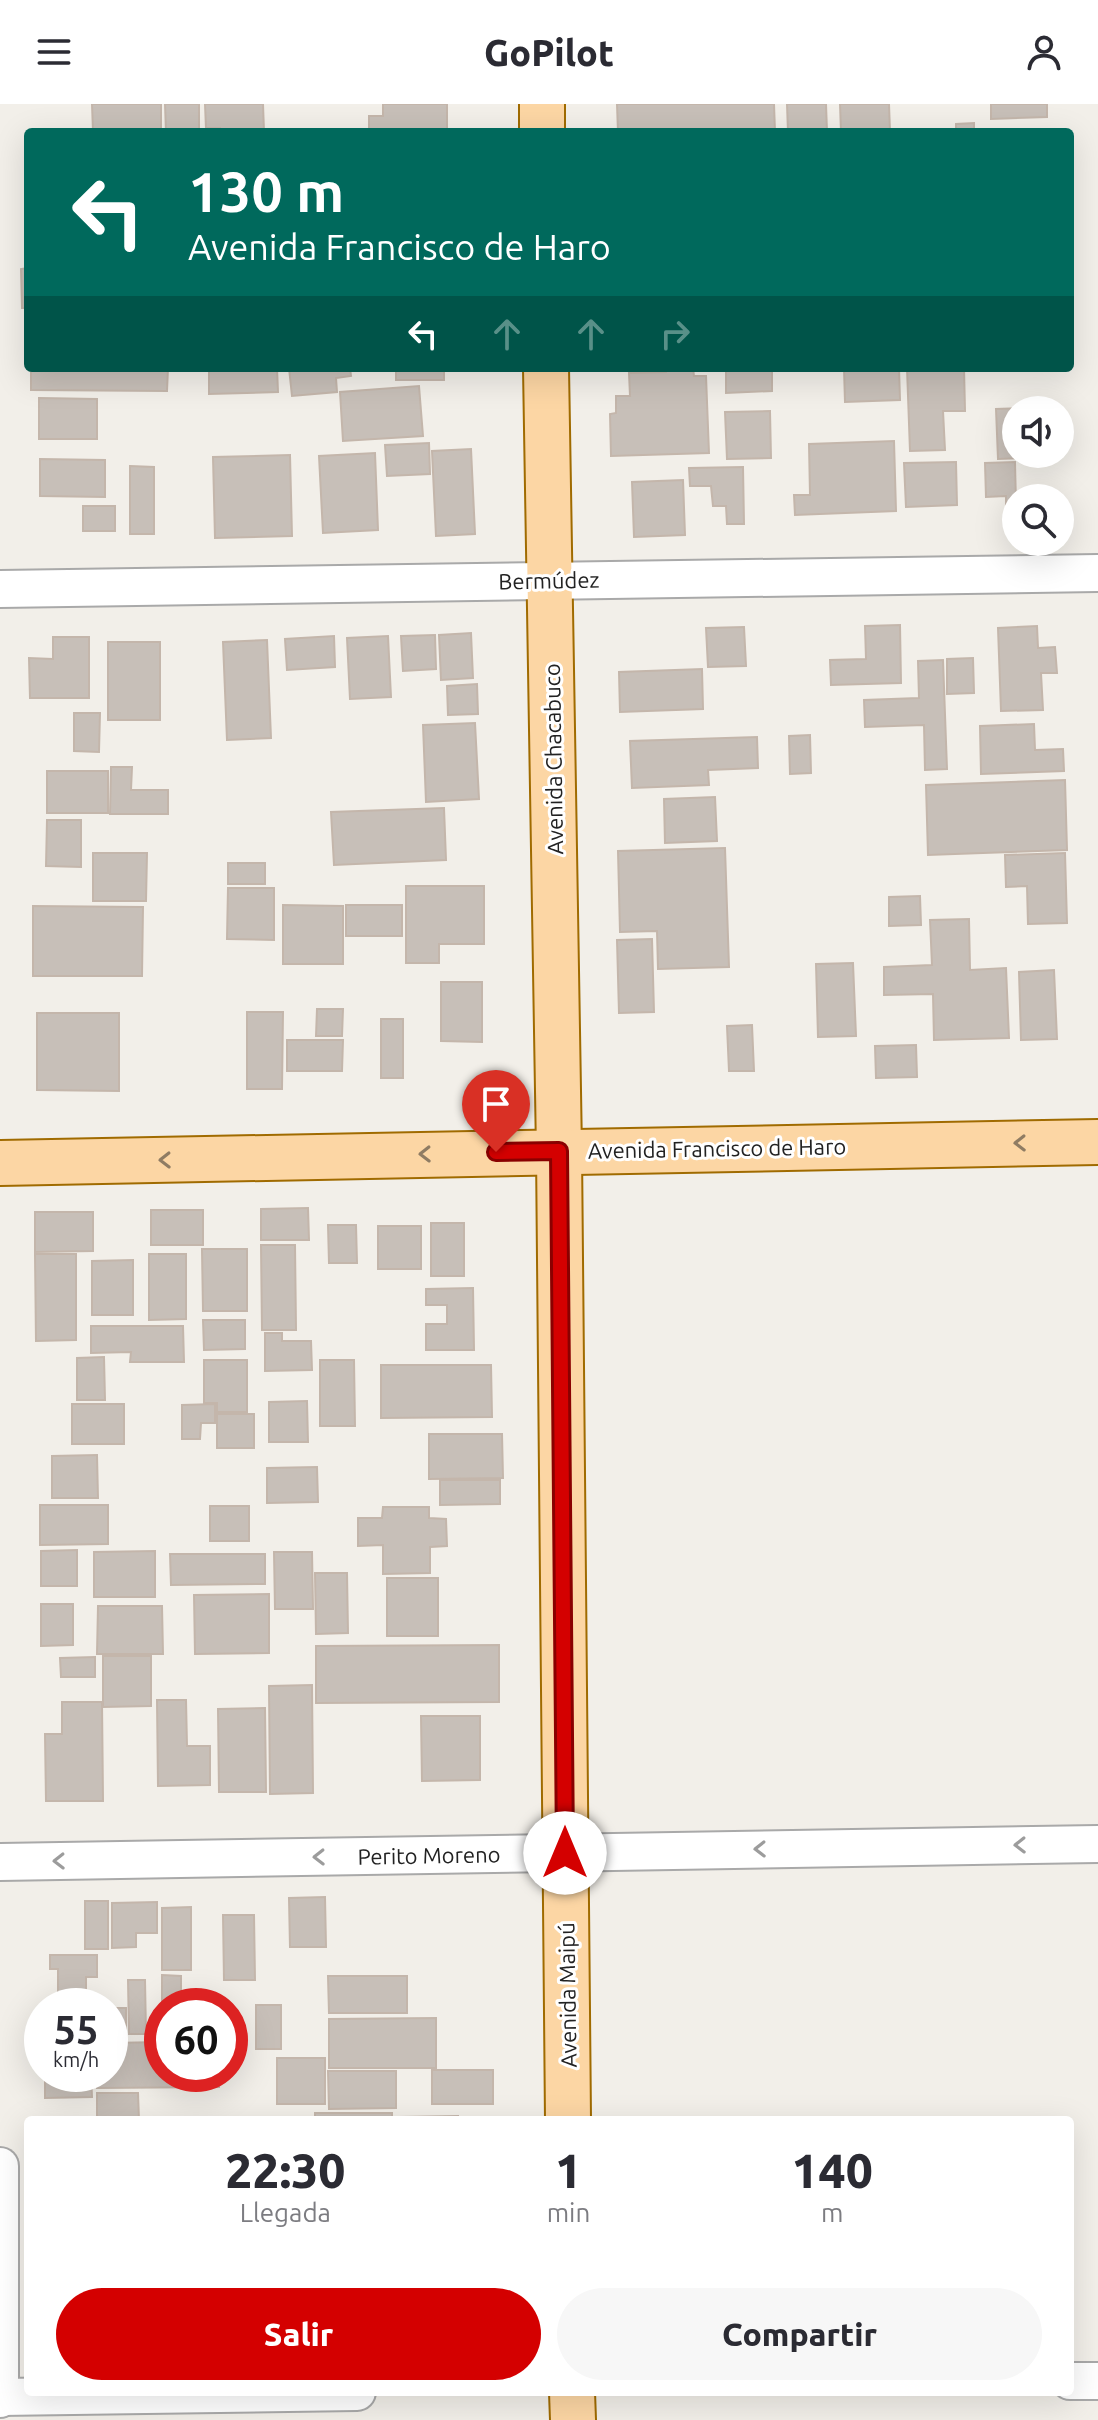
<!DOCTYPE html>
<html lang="es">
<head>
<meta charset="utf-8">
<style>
	:root { --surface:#fff; --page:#f7f7f7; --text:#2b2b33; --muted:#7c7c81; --accent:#d40000 }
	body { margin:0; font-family:Ubuntu,sans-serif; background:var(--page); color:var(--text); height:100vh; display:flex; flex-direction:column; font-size:30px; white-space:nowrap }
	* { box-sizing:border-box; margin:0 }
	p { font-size:26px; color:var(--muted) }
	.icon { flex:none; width:44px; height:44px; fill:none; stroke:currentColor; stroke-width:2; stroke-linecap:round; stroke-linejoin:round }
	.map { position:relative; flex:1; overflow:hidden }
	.panel { position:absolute; left:24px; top:2012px; width:1050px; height:280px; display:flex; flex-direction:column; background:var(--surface); border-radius:8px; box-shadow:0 8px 32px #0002 }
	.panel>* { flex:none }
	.guide { position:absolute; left:24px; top:24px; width:1050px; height:244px; border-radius:8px; box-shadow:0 8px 32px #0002; background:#00695c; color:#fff; overflow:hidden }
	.fabs { position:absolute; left:1002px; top:292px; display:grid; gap:16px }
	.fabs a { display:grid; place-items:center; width:72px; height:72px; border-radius:50%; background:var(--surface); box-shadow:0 8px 32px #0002; font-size:40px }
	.speed { position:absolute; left:24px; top:1884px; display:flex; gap:16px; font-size:40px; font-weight:700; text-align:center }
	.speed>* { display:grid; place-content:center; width:104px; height:104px; border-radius:50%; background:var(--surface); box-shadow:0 8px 32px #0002; line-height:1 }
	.speed small { font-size:20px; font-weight:400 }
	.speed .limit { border:12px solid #d22; background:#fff; color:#111 }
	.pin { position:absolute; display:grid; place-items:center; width:68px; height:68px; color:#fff; margin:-82px -34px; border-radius:50% 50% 50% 0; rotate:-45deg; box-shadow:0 0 8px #0007 }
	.pin .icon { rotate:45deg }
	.me { position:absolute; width:88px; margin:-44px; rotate:0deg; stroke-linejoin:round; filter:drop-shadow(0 0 6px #0008) }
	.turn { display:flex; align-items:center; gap:28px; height:168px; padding:0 32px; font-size:36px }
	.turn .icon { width:104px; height:104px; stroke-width:2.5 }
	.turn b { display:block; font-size:56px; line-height:68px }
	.lanes { display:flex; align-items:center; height:76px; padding:0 32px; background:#0003; justify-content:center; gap:40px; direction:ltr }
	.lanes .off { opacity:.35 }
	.eta { display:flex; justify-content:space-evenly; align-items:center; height:136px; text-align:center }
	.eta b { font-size:48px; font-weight:800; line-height:56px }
	.primary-button { display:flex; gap:16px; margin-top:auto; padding:16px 32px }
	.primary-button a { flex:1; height:92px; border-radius:48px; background:var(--accent); color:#fff; font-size:32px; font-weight:800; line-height:92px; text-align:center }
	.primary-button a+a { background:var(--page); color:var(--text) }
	header { display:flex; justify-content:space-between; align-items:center; height:104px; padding:0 32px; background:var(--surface); font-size:36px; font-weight:800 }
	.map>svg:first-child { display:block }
	.building { fill:#c7bfb8; stroke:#c4b6ab; stroke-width:2 }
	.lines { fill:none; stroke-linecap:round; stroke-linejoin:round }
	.street-casing { stroke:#a9a9a9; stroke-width:40 }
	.primary-casing { stroke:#a06b00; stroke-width:48 }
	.street { stroke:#fff; stroke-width:36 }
	.primary { stroke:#fcd6a4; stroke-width:44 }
	.oneway { stroke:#8f7c63 }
	.oneway2 { stroke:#9c9c9c }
	.route-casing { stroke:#8a0000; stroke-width:20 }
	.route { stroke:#d40000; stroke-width:14 }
	.labels { text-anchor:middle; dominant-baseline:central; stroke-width:6; stroke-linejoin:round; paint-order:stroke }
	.street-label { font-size:22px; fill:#222; stroke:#fff }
</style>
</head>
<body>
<header><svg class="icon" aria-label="menu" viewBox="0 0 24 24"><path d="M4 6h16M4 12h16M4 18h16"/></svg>GoPilot<svg class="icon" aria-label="person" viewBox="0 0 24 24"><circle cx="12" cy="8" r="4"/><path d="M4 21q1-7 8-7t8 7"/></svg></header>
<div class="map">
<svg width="1098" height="2316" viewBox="0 0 1098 2316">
	<rect width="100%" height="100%" fill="#f2efe9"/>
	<g class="building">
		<path d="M92,0H161V25L93,27Z"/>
		<path d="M165,0H199V28H166Z"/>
		<path d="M205,0H263L264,28H220V24H206Z"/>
		<path d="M383,0H447V28H369V12H383Z"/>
		<path d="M617,0H774L775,28H618Z"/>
		<path d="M787,0H826L827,28H788Z"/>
		<path d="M840,0H889L890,28H841Z"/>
		<path d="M991,0H1047V13L991,15Z"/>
		<path d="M974,19V28H956V20Z"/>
		<path d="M28,164V204H22L21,165Z"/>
		<path d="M31,264H168L167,287L31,286Z"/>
		<path d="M209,264H277L278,288L209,290Z"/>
		<path d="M289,264H350L351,272L336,274L337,288L292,292Z"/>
		<rect x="396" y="264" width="48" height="12"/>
		<path d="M666,264H693L694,272H706L709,349L611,352L610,310L616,309V292H630L629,269L666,268Z"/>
		<path d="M726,264H772V287L726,289Z"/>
		<path d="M844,264H899L900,296L845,298Z"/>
		<path d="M907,264H964L965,307H943L945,346L910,347Z"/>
		<path d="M419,282L423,332L343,337L340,288Z"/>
		<path d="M39,294L97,295V335H39Z"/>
		<path d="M1052,303V306H1016V350H1053V353L998,355L996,305Z"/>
		<path d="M770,307L771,354L727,355L725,308Z"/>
		<path d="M894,337L896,407L795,411L794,391H810L809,340Z"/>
		<path d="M429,339L430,370L387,372L385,341Z"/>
		<path d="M471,345L475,430L436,432L432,347Z"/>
		<path d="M375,349L378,426L323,429L319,352Z"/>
		<path d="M290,351L292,432L215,434L213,353Z"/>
		<path d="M40,355L105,356V393L40,392Z"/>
		<path d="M956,358L957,401L906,403L904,359Z"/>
		<path d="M1015,358L1016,400L1006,401V392L986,393L985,359Z"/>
		<path d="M130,362L154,363V430H130Z"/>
		<path d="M743,363L744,420H727L726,402H713L711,382H690L689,364Z"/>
		<path d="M683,376L685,431L634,433L632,378Z"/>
		<rect x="83" y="402" width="32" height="25"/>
		<path d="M900,521L901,579L831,581L830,556L866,555L865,522Z"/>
		<path d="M1037,522L1038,544L1055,543L1057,569H1041L1043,606L1001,607L998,524Z"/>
		<path d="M744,523L746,562L708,563L706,524Z"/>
		<path d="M471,529L473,574L441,576L439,531Z"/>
		<path d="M435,531L436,565L403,567L401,532Z"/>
		<path d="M334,532L335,563L287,566L285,535Z"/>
		<path d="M388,532L391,593L350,595L347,534Z"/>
		<path d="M53,533H89V594H30L29,554L53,555Z"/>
		<path d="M267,536L271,634L227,636L223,538Z"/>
		<rect x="108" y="538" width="52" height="78"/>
		<path d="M973,554L974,589L947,590V555Z"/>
		<path d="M943,556L947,665L925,666L924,621L865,623L864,596L919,594L918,557Z"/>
		<path d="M702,565L703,605L620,608L619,568Z"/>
		<path d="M477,580L478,610L448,611L447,582Z"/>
		<path d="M74,609H100L99,648L74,647Z"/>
		<path d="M475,619L479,695L426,698L423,621Z"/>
		<path d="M1034,620L1035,646L1063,645L1064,667L981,670L980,622Z"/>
		<path d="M810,631L811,669L790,670L789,632Z"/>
		<path d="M757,633L758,664L708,666L709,681L632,684L630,637Z"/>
		<path d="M111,663H132L131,686H168V710H110Z"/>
		<rect x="47" y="667" width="61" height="42"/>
		<path d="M1065,676L1067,746L928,751L926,681Z"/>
		<path d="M715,693L717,737L665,739L664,695Z"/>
		<path d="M444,704L446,756L334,761L331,708Z"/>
		<path d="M47,716H81V763L46,762Z"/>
		<path d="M725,744L729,863L658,865L657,827L620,828L618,747Z"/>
		<path d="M93,749H147L146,797H93Z"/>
		<path d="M1065,749L1067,819L1028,820L1027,782L1006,783L1005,751Z"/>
		<rect x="228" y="759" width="37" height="21"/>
		<path d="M406,782H484V840H439V859H406Z"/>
		<path d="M228,784H274V836L227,835Z"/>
		<path d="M920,792L921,821L889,822V793Z"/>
		<path d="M283,801L343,802V860H283Z"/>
		<rect x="346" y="801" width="56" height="31"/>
		<path d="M33,802L143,803L142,872H33Z"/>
		<path d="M969,815L970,866L1006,864L1009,934L934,936L933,890L884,891V863L932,861L930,816Z"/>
		<path d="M652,835L654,908L619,909L617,836Z"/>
		<path d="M853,859L856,932L818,933L816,860Z"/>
		<path d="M1054,866L1057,935L1021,936L1019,868Z"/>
		<path d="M441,878H482V938L441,937Z"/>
		<path d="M317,905H343L342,932H316Z"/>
		<path d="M247,908H283L282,985H247Z"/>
		<path d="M37,909H119V987L37,986Z"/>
		<rect x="381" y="915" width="22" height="59"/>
		<path d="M752,921L754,967H729L727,922Z"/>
		<path d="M287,936H343L342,967H287Z"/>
		<path d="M916,941L917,973L876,974L875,942Z"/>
		<path d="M308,1104L309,1136H261V1105Z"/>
		<rect x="151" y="1106" width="52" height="35"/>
		<path d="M35,1108H93V1147L35,1148Z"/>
		<rect x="431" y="1119" width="33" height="53"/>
		<path d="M328,1121H356L357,1159H329Z"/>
		<rect x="378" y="1122" width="43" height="43"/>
		<path d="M261,1141H295L296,1226H262Z"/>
		<path d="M202,1145H247V1207H203Z"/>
		<path d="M35,1150H76V1236L36,1237Z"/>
		<path d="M149,1150H186V1215L149,1216Z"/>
		<path d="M133,1156V1211H92V1157Z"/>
		<path d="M473,1184L474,1246H426V1220H447V1201H426V1185Z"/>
		<path d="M203,1216H245V1245L204,1246Z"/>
		<path d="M91,1222H183L184,1258H130L131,1248L91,1249Z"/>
		<path d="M265,1229H282V1237H311L312,1266L265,1267Z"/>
		<path d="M104,1253L105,1296H77V1254Z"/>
		<path d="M204,1256H247V1308H217V1299H204Z"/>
		<path d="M320,1256H354L355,1322H320Z"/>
		<path d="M381,1261H491L492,1313L381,1314Z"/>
		<path d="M307,1297L308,1338H269V1298Z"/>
		<rect x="72" y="1300" width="52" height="40"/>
		<path d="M215,1300V1319H201L200,1335H182V1301Z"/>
		<rect x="217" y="1310" width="37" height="34"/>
		<path d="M429,1330H502L503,1374L429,1375Z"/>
		<path d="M97,1351L98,1394H52V1352Z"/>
		<path d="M317,1363L318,1398L267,1399V1364Z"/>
		<path d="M440,1376H500V1400L440,1401Z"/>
		<path d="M40,1401H108V1440L40,1441Z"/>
		<rect x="210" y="1402" width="39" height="35"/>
		<path d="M383,1403H429V1414L446,1415L447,1442L430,1443V1469L383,1470V1441L358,1442V1414H382Z"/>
		<path d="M77,1446V1482H41V1447Z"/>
		<path d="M155,1447V1493H94V1448Z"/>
		<path d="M274,1448H312L313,1505H275Z"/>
		<path d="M170,1450H265V1480L171,1481Z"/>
		<path d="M315,1469H347L348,1529L316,1530Z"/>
		<rect x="387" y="1474" width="51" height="58"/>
		<path d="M269,1490V1549L195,1550L194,1491Z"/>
		<path d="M41,1500H73V1541L41,1542Z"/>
		<path d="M98,1502H162L163,1550H97Z"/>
		<path d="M499,1541V1598L316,1599V1542Z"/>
		<path d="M103,1552H151V1602L103,1603Z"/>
		<path d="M95,1553V1573H61L60,1554Z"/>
		<path d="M312,1581L313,1689L270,1690L269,1582Z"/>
		<path d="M157,1596H186L187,1642H210V1681L158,1682Z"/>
		<path d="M62,1598H102L103,1697H46L45,1630H62Z"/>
		<path d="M265,1604L266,1688H219L218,1605Z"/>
		<path d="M421,1612H480V1676L422,1677Z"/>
		<path d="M325,1793L326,1843H290L289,1794Z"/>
		<rect x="85" y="1797" width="23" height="48"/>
		<path d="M157,1798V1829H136V1843L112,1844V1799Z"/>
		<path d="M191,1803V1866H162V1804Z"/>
		<path d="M223,1811H254L255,1876H224Z"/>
		<path d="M50,1851H97V1873H86V1894L58,1895V1865H50Z"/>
		<path d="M162,1871L181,1872V1902H162V1912Z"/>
		<path d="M328,1872H407V1909H329Z"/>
		<path d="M128,1876H145L146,1930H129Z"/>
		<rect x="256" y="1901" width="25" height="44"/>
		<rect x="110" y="1904" width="16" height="25"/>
		<path d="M436,1914V1964H329V1915Z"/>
		<path d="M162,1938V1970H219V1983L97,1984V1970H110V1939Z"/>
		<rect x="277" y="1954" width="48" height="46"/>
		<rect x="432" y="1966" width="61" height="34"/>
		<path d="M328,1967H396V2004L329,2005Z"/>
		<path d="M45,1970H91L92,1993L45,1994Z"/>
		<path d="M97,1989H138L139,2016H97Z"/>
		<rect x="315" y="2009" width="77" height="7"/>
		<path d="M458,2012V2016H400V2013Z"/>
	</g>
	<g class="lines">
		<g class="street-casing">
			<g id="street">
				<path d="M0,485L1098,469"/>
				<path d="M0,1758L1098,1740"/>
				<path d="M0,2062V2295"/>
				<path d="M1070,2277H1098"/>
				<path d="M0,2293L357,2288"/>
			</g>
		</g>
		<g class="primary-casing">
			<g id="primary">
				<path d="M542,0V28"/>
				<path d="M546,264L559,1047L568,2016"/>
				<path d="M0,1059L1098,1038"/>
				<path d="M572,2288L573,2316"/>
			</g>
		</g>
		<use href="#street" class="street"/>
		<use href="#primary" class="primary"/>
	</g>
	<defs><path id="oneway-chevron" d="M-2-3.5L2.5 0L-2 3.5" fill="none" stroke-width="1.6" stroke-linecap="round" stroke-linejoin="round" transform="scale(2)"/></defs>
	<g class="oneway">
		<use href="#oneway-chevron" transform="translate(1020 1039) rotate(179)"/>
		<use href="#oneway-chevron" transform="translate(425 1050) rotate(179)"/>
		<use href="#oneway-chevron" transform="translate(165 1056) rotate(179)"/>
	</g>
	<g class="oneway2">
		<use href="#oneway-chevron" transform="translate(1020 1741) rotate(179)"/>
		<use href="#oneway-chevron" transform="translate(760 1745) rotate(179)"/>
		<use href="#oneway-chevron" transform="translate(319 1753) rotate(179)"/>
		<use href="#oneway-chevron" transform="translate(59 1757) rotate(179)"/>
	</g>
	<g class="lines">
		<g class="route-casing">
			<path id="route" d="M496,1048L559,1047L565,1749"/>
		</g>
		<use href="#route" class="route"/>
	</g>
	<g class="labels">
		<g class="street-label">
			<text transform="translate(549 476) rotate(-1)">Bermúdez</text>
			<text transform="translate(553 655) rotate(-91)">Avenida Chacabuco</text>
			<text transform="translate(717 1044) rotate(-1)">Avenida Francisco de Haro</text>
			<text transform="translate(429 1751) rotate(-1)">Perito Moreno</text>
			<text transform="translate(567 1891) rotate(-91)">Avenida Maipú</text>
		</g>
	</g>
</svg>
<div class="fabs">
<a><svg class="icon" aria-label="sound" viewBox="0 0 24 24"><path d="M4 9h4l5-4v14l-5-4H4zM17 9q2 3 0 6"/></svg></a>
<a><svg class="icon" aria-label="search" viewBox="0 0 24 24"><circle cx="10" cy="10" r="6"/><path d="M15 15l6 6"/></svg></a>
</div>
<div class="speed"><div>55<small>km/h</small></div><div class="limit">60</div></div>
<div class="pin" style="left:496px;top:1048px;background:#d93025"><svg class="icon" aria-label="arrive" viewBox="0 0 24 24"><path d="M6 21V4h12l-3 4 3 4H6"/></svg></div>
<svg class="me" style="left:565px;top:1749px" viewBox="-20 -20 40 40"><circle r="19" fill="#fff"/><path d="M0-13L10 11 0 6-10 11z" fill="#d40000"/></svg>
<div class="guide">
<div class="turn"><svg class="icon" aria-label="left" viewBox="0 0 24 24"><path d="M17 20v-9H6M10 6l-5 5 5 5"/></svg><div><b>130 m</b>Avenida Francisco de Haro</div></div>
<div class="lanes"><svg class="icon" aria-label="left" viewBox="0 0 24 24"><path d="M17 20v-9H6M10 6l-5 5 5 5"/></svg><svg class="icon off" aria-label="ahead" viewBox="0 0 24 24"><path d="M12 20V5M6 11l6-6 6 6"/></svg><svg class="icon off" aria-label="ahead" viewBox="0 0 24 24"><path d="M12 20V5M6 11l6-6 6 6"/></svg><svg class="icon off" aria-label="right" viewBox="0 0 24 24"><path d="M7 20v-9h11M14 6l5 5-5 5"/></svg></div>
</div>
<section class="panel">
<div class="eta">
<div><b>22:30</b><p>Llegada</p></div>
<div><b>1</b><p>min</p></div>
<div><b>140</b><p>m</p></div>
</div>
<div class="primary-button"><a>Salir</a><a>Compartir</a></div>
</section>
</div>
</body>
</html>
